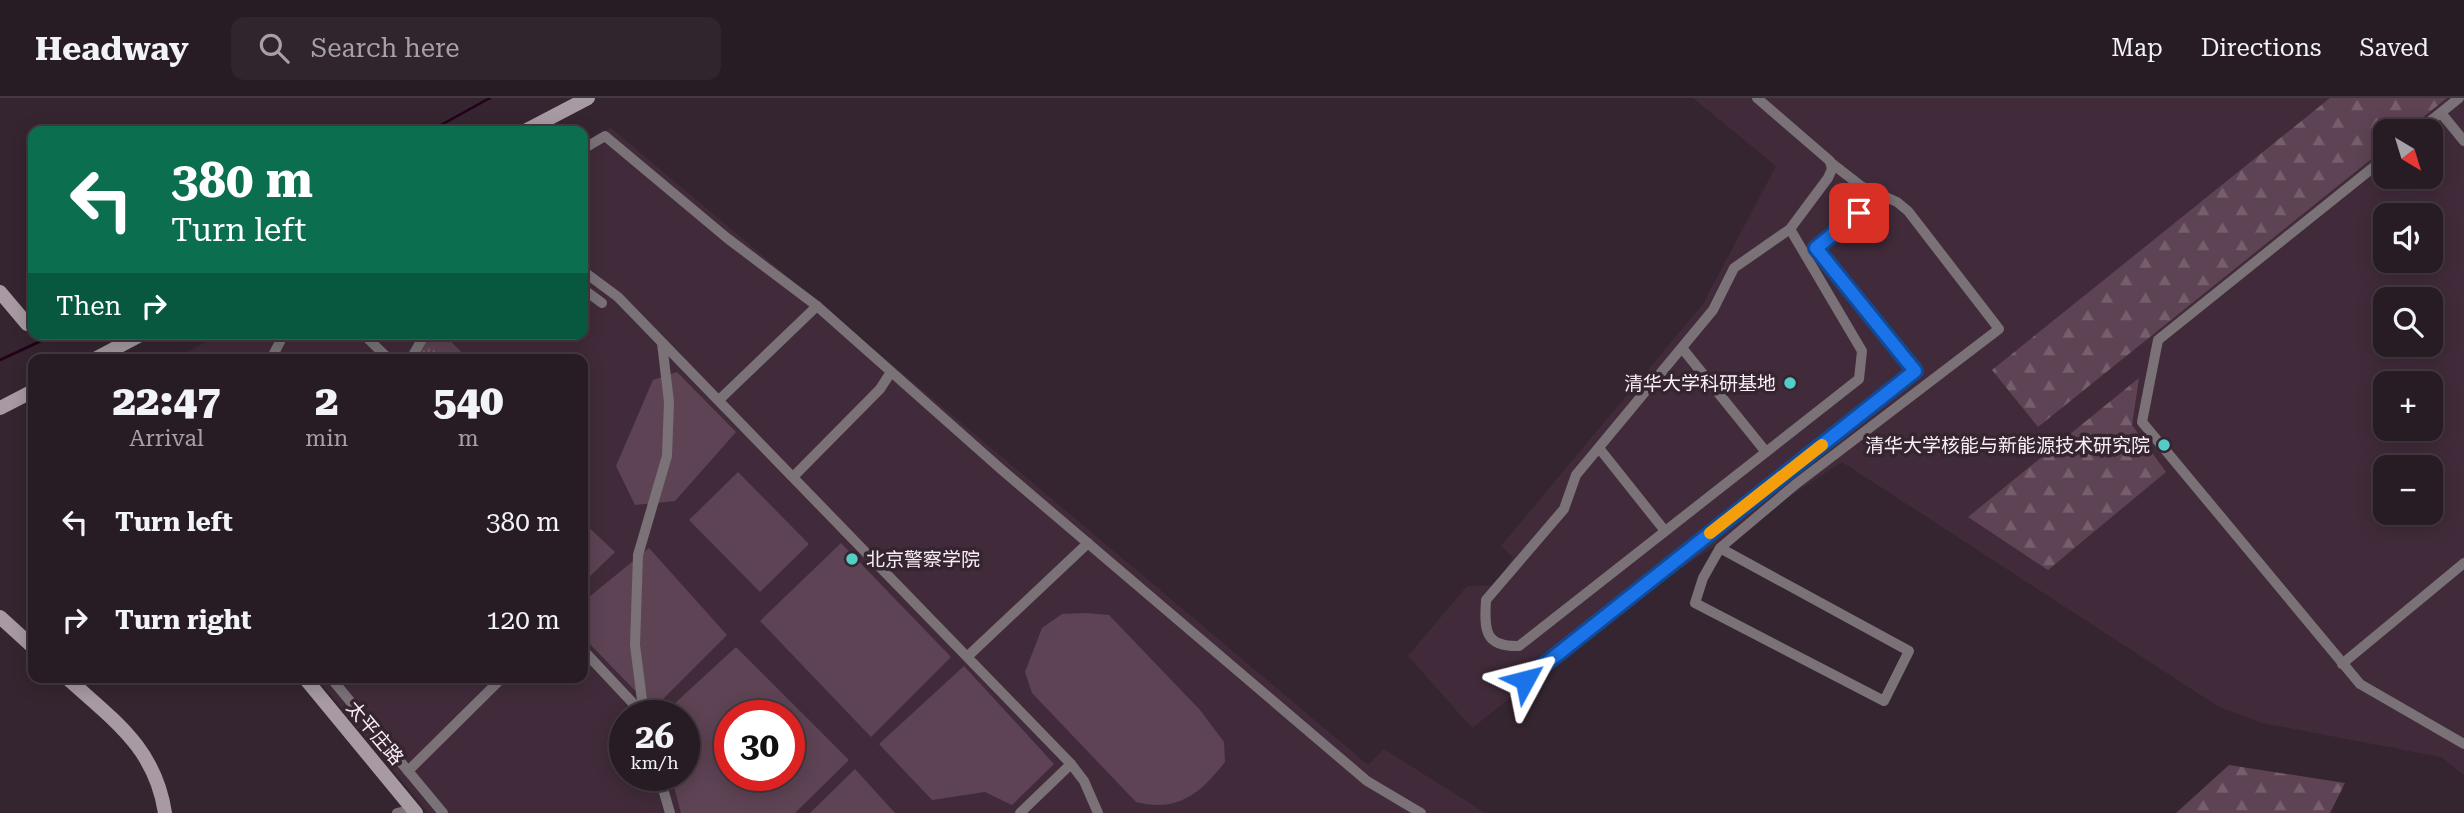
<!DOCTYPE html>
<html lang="en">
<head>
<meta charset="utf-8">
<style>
	:root { --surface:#281c24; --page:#30252c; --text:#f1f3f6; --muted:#a5a1a6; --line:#443a41 }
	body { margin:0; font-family:"Roboto Serif","Noto Sans SC",serif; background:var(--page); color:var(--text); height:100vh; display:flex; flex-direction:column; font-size:26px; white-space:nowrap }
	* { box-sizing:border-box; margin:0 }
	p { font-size:23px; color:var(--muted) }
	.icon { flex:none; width:38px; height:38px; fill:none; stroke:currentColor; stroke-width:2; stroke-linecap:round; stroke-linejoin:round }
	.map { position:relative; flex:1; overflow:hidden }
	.side { position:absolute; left:28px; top:256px; width:560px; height:329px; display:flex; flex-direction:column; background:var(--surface); border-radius:14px; box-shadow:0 4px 18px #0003,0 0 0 2px var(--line) }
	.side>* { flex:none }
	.top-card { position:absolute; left:28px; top:28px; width:560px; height:214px; border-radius:14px; box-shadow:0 4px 18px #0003,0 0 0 2px var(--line); background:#0b6e4f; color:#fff; overflow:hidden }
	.needle { width:46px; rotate:142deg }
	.buttons { position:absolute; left:2373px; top:21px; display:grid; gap:14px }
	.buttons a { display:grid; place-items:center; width:70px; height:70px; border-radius:14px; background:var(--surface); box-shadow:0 4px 18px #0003,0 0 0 2px var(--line); font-size:35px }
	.speed { position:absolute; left:609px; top:602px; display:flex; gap:14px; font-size:35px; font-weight:700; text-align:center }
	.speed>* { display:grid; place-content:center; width:91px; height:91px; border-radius:50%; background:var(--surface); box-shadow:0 4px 18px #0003,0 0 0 2px var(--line); line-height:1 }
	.speed small { font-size:18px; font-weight:400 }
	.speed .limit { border:10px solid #d22; background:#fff; color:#111 }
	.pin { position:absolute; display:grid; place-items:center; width:60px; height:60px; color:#fff; margin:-30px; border-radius:14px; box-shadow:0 4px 10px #0006 }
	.me { position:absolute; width:77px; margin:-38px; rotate:52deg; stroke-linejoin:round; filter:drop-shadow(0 0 5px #0008) }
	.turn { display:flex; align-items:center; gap:24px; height:147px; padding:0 28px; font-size:32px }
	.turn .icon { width:91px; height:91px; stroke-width:2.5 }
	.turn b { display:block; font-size:49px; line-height:60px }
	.then { display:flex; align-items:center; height:66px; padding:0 28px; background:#0003; gap:14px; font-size:26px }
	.eta { display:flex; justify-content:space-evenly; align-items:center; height:119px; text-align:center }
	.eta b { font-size:42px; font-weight:800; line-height:49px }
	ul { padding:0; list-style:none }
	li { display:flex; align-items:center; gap:21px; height:98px; padding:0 28px }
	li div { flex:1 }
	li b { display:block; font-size:26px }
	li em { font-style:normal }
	header { display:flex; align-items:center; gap:42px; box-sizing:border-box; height:98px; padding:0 35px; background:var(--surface); border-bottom:2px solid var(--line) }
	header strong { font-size:33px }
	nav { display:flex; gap:38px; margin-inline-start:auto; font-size:24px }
	.search { width:490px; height:63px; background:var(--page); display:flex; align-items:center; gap:18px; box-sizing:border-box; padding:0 24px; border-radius:14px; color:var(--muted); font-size:26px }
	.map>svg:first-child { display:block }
	.built { fill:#412b3a; fill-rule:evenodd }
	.grass { fill:url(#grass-tufts) }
	.forest { fill:url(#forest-firs) }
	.garden { fill:#5e4354; fill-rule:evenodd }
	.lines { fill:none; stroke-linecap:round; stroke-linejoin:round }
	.stream { stroke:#23011a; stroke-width:2.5 }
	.street { stroke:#7a7277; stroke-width:10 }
	.secondary { stroke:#a79aa2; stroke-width:14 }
	.route-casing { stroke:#114b97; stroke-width:18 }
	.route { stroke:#1a73e8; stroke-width:12 }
	.slow { stroke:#f59e0b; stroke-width:12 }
	.poi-dot { fill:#54cdc7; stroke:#352530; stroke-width:2.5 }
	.labels { text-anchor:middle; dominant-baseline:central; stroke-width:7; stroke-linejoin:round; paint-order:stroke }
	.poi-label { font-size:19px; fill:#faeff6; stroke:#352530; text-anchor:end }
	.street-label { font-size:19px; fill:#faeff6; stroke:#352530 }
</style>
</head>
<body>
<header>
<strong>Headway</strong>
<div class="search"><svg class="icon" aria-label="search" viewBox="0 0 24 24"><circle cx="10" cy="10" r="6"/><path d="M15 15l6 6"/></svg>Search here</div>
<nav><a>Map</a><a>Directions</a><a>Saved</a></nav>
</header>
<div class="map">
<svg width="2464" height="715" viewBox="0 0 2464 715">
	<defs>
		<pattern id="grass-tufts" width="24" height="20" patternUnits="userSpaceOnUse" patternTransform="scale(1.75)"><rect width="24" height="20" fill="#5e4354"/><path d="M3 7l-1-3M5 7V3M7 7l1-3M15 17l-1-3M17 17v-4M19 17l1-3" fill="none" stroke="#765e6d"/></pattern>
		<pattern id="forest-firs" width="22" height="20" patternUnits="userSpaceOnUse" patternTransform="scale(1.75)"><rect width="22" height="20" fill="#5e4354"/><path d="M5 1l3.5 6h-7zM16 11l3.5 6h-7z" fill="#765e6d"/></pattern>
	</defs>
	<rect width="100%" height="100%" fill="#352530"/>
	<g class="built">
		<path d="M1693,0H2464V677L2441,659L2262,625L2219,609L1842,364L1647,493L1472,630L1408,558L1467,488L1496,487L1513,459L1501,448L1703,206L1776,68ZM2385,33H2431V79H2385ZM2385,117H2431V163H2385ZM2385,201H2431V247H2385ZM2385,285H2431V331H2385ZM2385,369H2431V415H2385Z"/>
		<path d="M611,30L1368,667L1384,651L1485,715H428L316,579H583V261H174L221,236H583V45ZM625,618H684V677H625ZM730,618H789V677H730Z"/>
	</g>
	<g class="grass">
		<path d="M431,236H444L462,255L458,261H417Z"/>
		<path d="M542,254L553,255L561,261H519Z"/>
	</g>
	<g class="forest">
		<path d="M2330,0H2447L2406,33H2385V50L2038,329L1992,272Z"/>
		<path d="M2139,280L2132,327L2166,374L2048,472L1968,419Z"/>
		<path d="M2229,667L2345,685L2330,715H2176Z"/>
	</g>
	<g class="garden">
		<path d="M677,274L736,334L675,403L635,407L616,368L653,282Z"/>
		<path d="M738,374L809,446L760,494L689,422Z"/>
		<path d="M583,424L615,454L583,485Z"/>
		<path d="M841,445L951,559L871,639L760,523Z"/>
		<path d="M649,450L727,537L653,611L583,539V504Z"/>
		<path d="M1086,515L1109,517L1200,612L1224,644L1225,664C1201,695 1177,715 1136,704L1032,595L1025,574L1042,530L1062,516Z"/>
		<path d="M736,549L849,662L795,715H681L671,677H684V618H661ZM730,618H789V677H730Z"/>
		<path d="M964,568L1054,666L1012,707L985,694L932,702L879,646Z"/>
		<path d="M855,671L895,715H810Z"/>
	</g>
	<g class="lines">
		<g class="stream">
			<path d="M430,33L490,0"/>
			<path d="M0,262L56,236"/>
		</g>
		<g class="street">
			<path d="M1757,0L1830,63L1832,71L1828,80L1790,131L1734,170L1713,212L1576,377L1564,411L1486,502C1484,533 1485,549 1519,548L1859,281L1862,253L1790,131"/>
			<path d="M2441,15L2464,43"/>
			<path d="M2418,33L2459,0"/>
			<path d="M583,51L605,38L727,140L817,208L1002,372L1367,683L1421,715"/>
			<path d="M2385,60L2158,242L2142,324L2360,586L2464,646"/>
			<path d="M583,173L618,199L1071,666L1084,683L1098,715"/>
			<path d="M583,191L602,205"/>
			<path d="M363,236L389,261"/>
			<path d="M1682,250L1766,354"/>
			<path d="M271,261L284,236"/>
			<path d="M411,261L425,236"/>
			<path d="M719,302L817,208"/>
			<path d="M1599,350L1665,433"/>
			<path d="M794,378L880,291L891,274"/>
			<path d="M1720,450L1909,553L1884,603L1695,505L1703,480L1720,450L1796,386L1999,231L1908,113L1897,104L1861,88L1830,64"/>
			<path d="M583,552L644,617"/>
			<path d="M968,558L1088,445"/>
			<path d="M2342,566L2464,465"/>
			<path d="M330,579L443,715"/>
			<path d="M1525,582L1915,273L1816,150L1881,97"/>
			<path d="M644,618L635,547L638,457L667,358L669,304L662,245"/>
			<path d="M408,673L503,579"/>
			<path d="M659,677L670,715"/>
			<path d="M397,715L413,711"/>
			<path d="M1020,715L1071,666"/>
		</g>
		<g class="secondary">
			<path d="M525,33L588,0"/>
			<path d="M0,194L27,226"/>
			<path d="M95,261L142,236"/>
			<path d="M0,310L33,293"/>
			<path d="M0,519L33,549"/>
			<path d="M66,579C113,622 155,649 165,715"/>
			<path d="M304,579L416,715"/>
		</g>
	</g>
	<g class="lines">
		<g class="route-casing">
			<path id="route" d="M1525,582L1915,273L1816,150L1859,115"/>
		</g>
		<use href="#route" class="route"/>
		<path class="slow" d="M1710,435L1822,347"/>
	</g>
	<g class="poi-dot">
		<circle cx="1790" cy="285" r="7"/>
		<circle cx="2164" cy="347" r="7"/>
		<circle cx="852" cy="461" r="7"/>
	</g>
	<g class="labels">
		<g class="poi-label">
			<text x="1776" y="285">清华大学科研基地</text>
			<text x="2150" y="347">清华大学核能与新能源技术研究院</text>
			<text x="866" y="461" text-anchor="start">北京警察学院</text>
		</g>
		<g class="street-label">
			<text transform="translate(375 635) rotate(50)">太平庄路</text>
		</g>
	</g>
</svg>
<div class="buttons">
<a><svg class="needle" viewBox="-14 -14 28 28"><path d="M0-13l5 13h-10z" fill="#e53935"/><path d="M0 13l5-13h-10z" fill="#a5a1a6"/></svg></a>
<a><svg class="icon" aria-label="sound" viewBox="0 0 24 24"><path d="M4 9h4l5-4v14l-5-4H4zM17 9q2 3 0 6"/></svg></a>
<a><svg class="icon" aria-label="search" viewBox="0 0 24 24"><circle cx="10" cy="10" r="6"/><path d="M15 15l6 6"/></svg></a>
<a>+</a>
<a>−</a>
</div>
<div class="speed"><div>26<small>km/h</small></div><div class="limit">30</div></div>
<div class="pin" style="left:1859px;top:115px;background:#d93025"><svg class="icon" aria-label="arrive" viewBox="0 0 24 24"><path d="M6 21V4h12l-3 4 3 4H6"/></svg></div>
<svg class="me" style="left:1525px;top:582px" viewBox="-20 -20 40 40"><path d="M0-17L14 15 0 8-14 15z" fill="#1a73e8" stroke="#fff" stroke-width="4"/></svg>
<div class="top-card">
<div class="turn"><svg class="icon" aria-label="left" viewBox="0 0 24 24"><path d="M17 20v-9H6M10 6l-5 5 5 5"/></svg><div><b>380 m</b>Turn left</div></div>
<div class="then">Then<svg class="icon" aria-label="right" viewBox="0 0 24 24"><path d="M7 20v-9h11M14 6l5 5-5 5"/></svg></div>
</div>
<section class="side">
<div class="eta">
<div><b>22:47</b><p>Arrival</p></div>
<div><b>2</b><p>min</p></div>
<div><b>540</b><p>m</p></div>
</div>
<ul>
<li><svg class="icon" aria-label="left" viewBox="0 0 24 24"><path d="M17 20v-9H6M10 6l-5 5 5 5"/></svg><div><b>Turn left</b></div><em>380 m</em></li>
<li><svg class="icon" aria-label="right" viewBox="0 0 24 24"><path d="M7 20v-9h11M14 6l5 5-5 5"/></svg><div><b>Turn right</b></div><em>120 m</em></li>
</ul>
</section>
</div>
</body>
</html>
